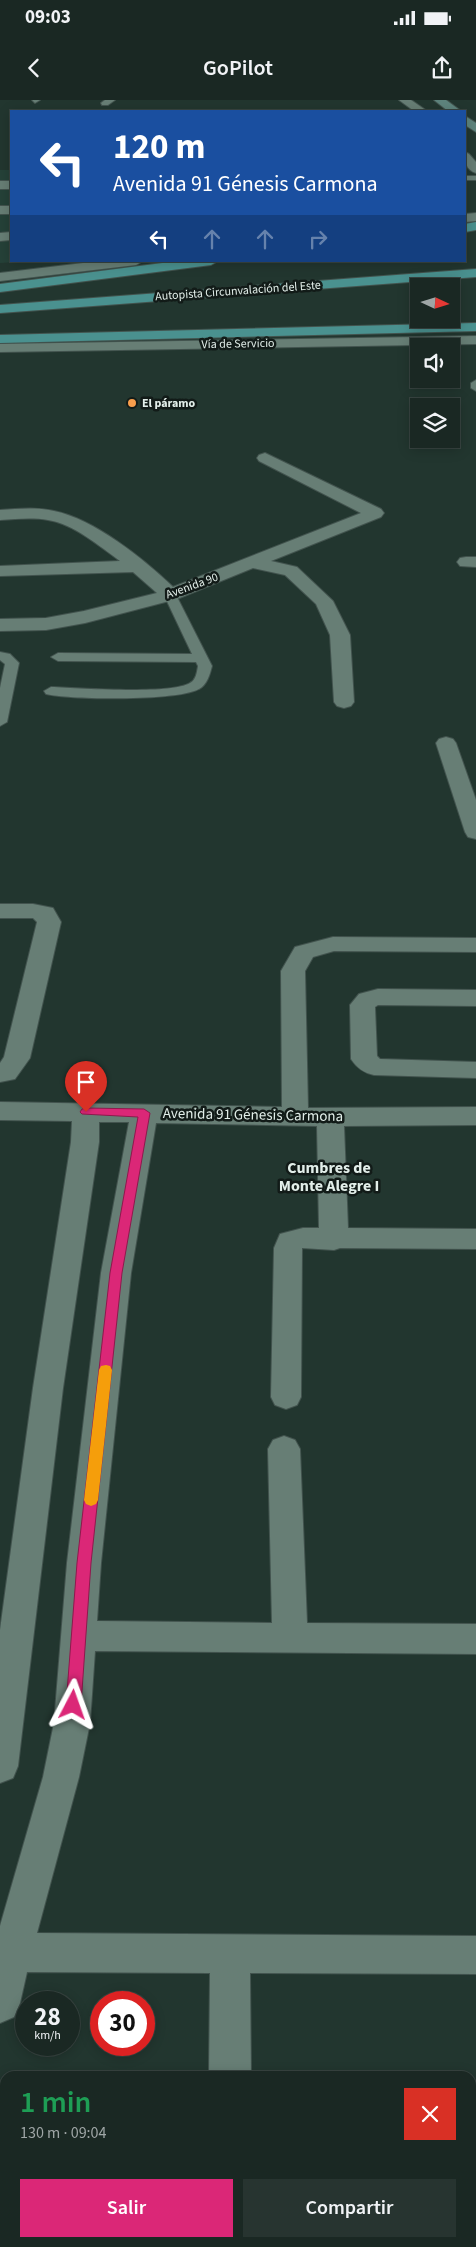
<!DOCTYPE html>
<html lang="es">
<head>
<meta charset="utf-8">
<style>
	:root { --surface:#1a2823; --page:#273430; --text:#f1f3f6; --muted:#9fa6a6; --line:#384441; --accent:#db2777 }
	body { margin:0; font-family:"Source Sans 3",sans-serif; background:var(--page); color:var(--text); height:100vh; display:flex; flex-direction:column; font-size:19px; white-space:nowrap }
	* { box-sizing:border-box; margin:0 }
	p { font-size:16px; color:var(--muted) }
	.icon { flex:none; width:28px; height:28px; fill:none; stroke:currentColor; stroke-width:2; stroke-linecap:round; stroke-linejoin:round }
	.map { position:relative; flex:1; overflow:hidden }
	.drawer { position:absolute; left:0px; top:1971px; width:476px; height:176px; display:flex; flex-direction:column; background:var(--surface); border-radius:15px 15px 0 0; box-shadow:0 2px 12px #0003,0 0 0 1px var(--line) }
	.drawer>* { flex:none }
	.guide { position:absolute; left:10px; top:10px; width:456px; height:152px; border-radius:0px; box-shadow:0 2px 12px #0003,0 0 0 1px var(--line); background:#1a4fa0; color:#fff; overflow:hidden }
	.needle { width:32px; rotate:94deg }
	.fabs { position:absolute; left:410px; top:178px; display:grid; gap:10px }
	.fabs a { display:grid; place-items:center; width:50px; height:50px; border-radius:0px; background:var(--surface); box-shadow:0 2px 12px #0003,0 0 0 1px var(--line); font-size:25px }
	.speed { position:absolute; left:15px; top:1891px; display:flex; gap:10px; font-size:25px; font-weight:700; text-align:center }
	.speed>* { display:grid; place-content:center; width:65px; height:65px; border-radius:50%; background:var(--surface); box-shadow:0 2px 12px #0003,0 0 0 1px var(--line); line-height:1 }
	.speed small { font-size:12px; font-weight:400 }
	.speed .limit { border:8px solid #d22; background:#fff; color:#111 }
	.pin { position:absolute; display:grid; place-items:center; width:42px; height:42px; color:#fff; margin:-51px -21px; border-radius:50% 50% 50% 0; rotate:-45deg; box-shadow:0 0 5px #0007 }
	.pin .icon { rotate:45deg }
	.me { position:absolute; width:55px; margin:-28px; rotate:4deg; stroke-linejoin:round; filter:drop-shadow(0 0 4px #0008) }
	.turn { display:flex; align-items:center; gap:18px; height:105px; padding:0 20px; font-size:22px }
	.turn .icon { width:65px; height:65px; stroke-width:2.5 }
	.turn b { display:block; font-size:35px; line-height:42px }
	.lanes { display:flex; align-items:center; height:48px; padding:0 20px; background:#0003; justify-content:center; gap:25px; direction:ltr }
	.lanes .off { opacity:.35 }
	.round { display:grid; place-items:center; flex:none; width:52px; height:52px; border-radius:0px; background:var(--page) }
	.overview { display:flex; align-items:center; justify-content:space-between; height:85px; padding:0 20px }
	h1 { font-size:30px; font-weight:600; line-height:38px; color:#1e9e55 }
	.button { display:flex; gap:10px; margin-top:auto; padding:10px 20px }
	.button a { flex:1; height:58px; border-radius:0px; background:var(--accent); color:#fff; font-size:20px; font-weight:600; line-height:58px; text-align:center }
	.button a+a { background:var(--page); color:var(--text) }
	.status { display:flex; justify-content:space-between; align-items:center; height:35px; padding:0 25px; background:var(--surface); direction:ltr }
	.status svg { height:14px; fill:currentColor }
	header { display:flex; justify-content:space-between; align-items:center; height:65px; padding:0 20px; background:var(--surface); font-size:22px; font-weight:600 }
	.map>svg:first-child { display:block }
	.built { fill:#254138 }
	.lines { fill:none; stroke-linecap:round; stroke-linejoin:round }
	.lane-casing { stroke:#42534e; stroke-width:2 }
	.street-casing { stroke:#42534e; stroke-width:2 }
	.secondary-casing { stroke:#42534e; stroke-width:2 }
	.highway-casing { stroke:#42534e; stroke-width:2 }
	.lane { fill:#677e75; fill-rule:evenodd }
	.street { fill:#677e75; fill-rule:evenodd }
	.secondary { fill:#5e847d; fill-rule:evenodd }
	.highway { fill:#4a918f; fill-rule:evenodd }
	.route { fill:#db2777; stroke:#8e194d }
	.slow { fill:#f59e0b }
	.poi-dot { fill:#f99f4d; stroke:#121b18; stroke-width:2 }
	.labels { text-anchor:middle; dominant-baseline:central; stroke-width:5; stroke-linejoin:round; paint-order:stroke }
	.far-street-label { font-size:12px; fill:#e2eee9; stroke:#121b18 }
	.far-poi-label { font-size:12px; font-weight:bold; fill:#e2eee9; stroke:#121b18; text-anchor:start }
	.street-label { font-size:15px; fill:#e2eee9; stroke:#121b18 }
	.neighbourhood-label { font-size:16px; font-weight:bold; fill:#e2eee9; stroke:#121b18 }
</style>
</head>
<body>
<div class="status"><b>09:03</b><svg viewBox="0 0 49 12"><path d="M0 12V9h3v3zM5 12V6h3v6zM10 12V3h3v9zM15 12V0h3v12zM26 1h20v11H26zM47 4h2v5h-2z"/></svg></div>
<header><svg class="icon" aria-label="back" viewBox="0 0 24 24"><path d="M15 5l-7 7 7 7"/></svg>GoPilot<svg class="icon" aria-label="share" viewBox="0 0 24 24"><path d="M12 15V3M7 8l5-5 5 5M5 13v7h14v-7"/></svg></header>
<div class="map">
<svg width="476" height="2147" viewBox="0 0 476 2147">
	<rect width="100%" height="100%" fill="#22362f"/>
	<path class="built" d="M0,70H11V161H33L0,163Z"/>
	<g class="lines">
		<g class="lane-casing">
			<g id="lane">
				<path d="M32,0H40L35,3Z"/>
				<path d="M105,0H115L108,5H102L101,3Z"/>
				<rect x="465" y="76" width="11" height="4"/>
				<path d="M476,280V291L471,288V283Z"/>
				<path d="M170,491L176,495L212,566C210,574 207,585 199,589C178,601 71,600 46,594L44,591L51,587C78,588 170,595 190,583C196,580 197,572 198,566L196,562L58,561L51,557L58,553L192,554L164,495Z"/>
				<path d="M0,552L10,554L19,563L7,622L0,626V588L5,564L0,560Z"/>
			</g>
		</g>
		<g class="street-casing">
			<g id="street">
				<path d="M399,0H411L427,11H414Z"/>
				<path d="M465,52L469,54L476,62V73C466,70 465,62 465,52Z"/>
				<rect x="0" y="81" width="11" height="8"/>
				<rect x="0" y="106" width="11" height="8"/>
				<path d="M476,113V121L465,122V114Z"/>
				<path d="M11,132V140L0,141V133Z"/>
				<path d="M100,161H143L136,165L0,181V173Z"/>
				<path d="M476,236V244L0,252V244Z"/>
				<path d="M265,353L381,409L384,413L381,417L271,461L297,467L333,501L350,535L354,602L351,606L344,608L337,606L334,602L330,535L316,504L285,475L253,468L177,499L85,523L46,530L0,531V519L46,518L84,511L157,493L133,472L0,476V466L120,461C99,446 74,424 48,420C32,417 16,419 0,420V410C18,409 36,407 54,411C94,419 144,459 173,487L361,413L259,361L257,358L259,355Z"/>
				<path d="M466,457H476V467L460,466L457,462L460,458Z"/>
				<path d="M446,637L453,639L456,643L476,700V739L468,737L465,732L436,643L439,639Z"/>
				<path d="M0,804H33L53,808L61,822L30,958L15,979L0,982V963L4,957L37,822L33,818H0Z"/>
				<path d="M333,837L476,838V852L334,851L313,857L305,871L308,1008L476,1007V1025L344,1026L348,1128L476,1129V1149L340,1148L334,1150L302,1148L301,1297L297,1305L286,1309L275,1305L271,1297L274,1148L280,1134L303,1128H319L317,1026L156,1023L131,1173L101,1463L97,1521L272,1523L268,1349L273,1340L284,1336L295,1340L300,1349L307,1523L476,1524V1554L95,1551L90,1623L79,1677L37,1833L476,1836V1874L250,1873L251,1976H209L210,1873L27,1872L20,1903L14,1917L0,1923V1826L43,1677L54,1623L67,1463L101,1173L129,1022H99V1042L63,1288L18,1666L13,1678L0,1683V1530L33,1288L71,1042L72,1021L0,1020V1002L282,1007L281,871L295,847Z"/>
				<path d="M378,889L476,890V906L378,905L375,907L377,956L380,959L476,962V978L374,975C364,973 357,968 351,959L350,905L359,894Z"/>
				<rect x="207" y="2142" width="44" height="5"/>
			</g>
		</g>
		<g class="secondary-casing">
			<g id="secondary">
				<path d="M434,0H446L461,11H448Z"/>
				<path d="M465,16L476,23V32L465,25Z"/>
			</g>
		</g>
		<g class="highway-casing">
			<g id="highway">
				<path d="M476,122V130L465,132V124Z"/>
				<path d="M178,161H218L211,165L0,192V184Z"/>
				<path d="M476,169V177L0,213V205Z"/>
				<path d="M476,223V231L0,243V235Z"/>
			</g>
		</g>
		<use href="#lane" class="lane"/>
		<use href="#street" class="street"/>
		<use href="#secondary" class="secondary"/>
		<use href="#highway" class="highway"/>
	</g>
	<path class="route" d="M86,1008L144,1009L150,1013L122,1173L91,1463L81,1605L78,1610L73,1612L68,1610L66,1605L77,1463L110,1173L138,1017L82,1014L80,1012L82,1009Z"/>
	<path class="slow" d="M106,1265L110,1266L112,1270L98,1400L96,1404L91,1406L86,1404L84,1400L99,1270L101,1266Z"/>
	<circle class="poi-dot" cx="132" cy="303" r="5"/>
	<g class="labels">
		<g class="far-street-label">
			<text transform="translate(238 191) rotate(-4)">Autopista Circunvalación del Este</text>
			<text transform="translate(238 244) rotate(-1)">Vía de Servicio</text>
			<text transform="translate(192 486) rotate(-20)">Avenida 90</text>
		</g>
		<g class="far-poi-label">
			<text x="142" y="303">El páramo</text>
		</g>
		<g class="street-label">
			<text transform="translate(253 1015) rotate(1)">Avenida 91 Génesis Carmona</text>
		</g>
		<g class="neighbourhood-label">
			<text x="329" y="1068">Cumbres de<tspan x="329" dy="18">Monte Alegre I</tspan></text>
		</g>
	</g>
</svg>
<div class="fabs">
<a><svg class="needle" viewBox="-14 -14 28 28"><path d="M0-13l5 13h-10z" fill="#e53935"/><path d="M0 13l5-13h-10z" fill="#9fa6a6"/></svg></a>
<a><svg class="icon" aria-label="sound" viewBox="0 0 24 24"><path d="M4 9h4l5-4v14l-5-4H4zM17 9q2 3 0 6"/></svg></a>
<a><svg class="icon" aria-label="layers" viewBox="0 0 24 24"><path d="M12 4l9 5-9 5-9-5zM3 14l9 5 9-5"/></svg></a>
</div>
<div class="speed"><div>28<small>km/h</small></div><div class="limit">30</div></div>
<div class="pin" style="left:86px;top:1012px;background:#d93025"><svg class="icon" aria-label="arrive" viewBox="0 0 24 24"><path d="M6 21V4h12l-3 4 3 4H6"/></svg></div>
<svg class="me" style="left:73px;top:1605px" viewBox="-20 -20 40 40"><path d="M0-17L14 15 0 8-14 15z" fill="#db2777" stroke="#fff" stroke-width="4"/></svg>
<div class="guide">
<div class="turn"><svg class="icon" aria-label="left" viewBox="0 0 24 24"><path d="M17 20v-9H6M10 6l-5 5 5 5"/></svg><div><b>120 m</b>Avenida 91 Génesis Carmona</div></div>
<div class="lanes"><svg class="icon" aria-label="left" viewBox="0 0 24 24"><path d="M17 20v-9H6M10 6l-5 5 5 5"/></svg><svg class="icon off" aria-label="ahead" viewBox="0 0 24 24"><path d="M12 20V5M6 11l6-6 6 6"/></svg><svg class="icon off" aria-label="ahead" viewBox="0 0 24 24"><path d="M12 20V5M6 11l6-6 6 6"/></svg><svg class="icon off" aria-label="right" viewBox="0 0 24 24"><path d="M7 20v-9h11M14 6l5 5-5 5"/></svg></div>
</div>
<section class="drawer">
<div class="overview"><div><h1>1 min</h1><p>130 m · 09:04</p></div><a class="round" style="background:#d93025;color:#fff"><svg class="icon" aria-label="close" viewBox="0 0 24 24"><path d="M6 6l12 12M18 6L6 18"/></svg></a></div>
<div class="button"><a>Salir</a><a>Compartir</a></div>
</section>
</div>
</body>
</html>
